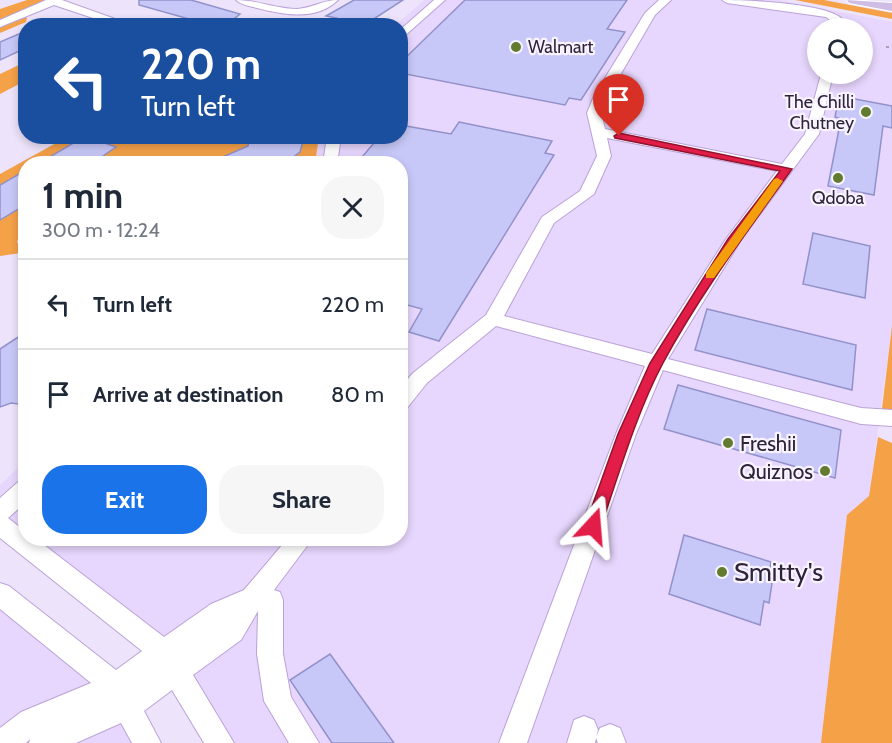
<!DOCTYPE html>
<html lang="en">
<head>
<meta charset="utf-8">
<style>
	:root { --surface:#fff; --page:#f6f6f7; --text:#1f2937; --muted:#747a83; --line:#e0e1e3; --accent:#1a73e8 }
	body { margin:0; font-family:Cabin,sans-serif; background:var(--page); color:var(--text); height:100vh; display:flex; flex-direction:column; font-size:22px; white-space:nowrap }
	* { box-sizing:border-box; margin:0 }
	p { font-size:20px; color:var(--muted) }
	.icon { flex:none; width:33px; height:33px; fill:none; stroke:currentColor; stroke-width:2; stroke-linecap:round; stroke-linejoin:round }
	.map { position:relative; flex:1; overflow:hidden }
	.panel { position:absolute; left:18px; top:156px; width:390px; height:390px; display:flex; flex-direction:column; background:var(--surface); border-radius:24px; box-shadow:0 3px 9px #0003 }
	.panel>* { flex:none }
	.hud { position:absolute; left:18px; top:18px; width:390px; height:126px; border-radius:24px; box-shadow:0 3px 9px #0003; background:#1a4fa0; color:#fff; overflow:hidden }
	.tools { position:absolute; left:807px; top:18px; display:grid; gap:12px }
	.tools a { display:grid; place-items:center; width:66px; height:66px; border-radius:50%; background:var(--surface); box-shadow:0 3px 9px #0003; font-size:30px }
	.pin { position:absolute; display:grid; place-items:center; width:51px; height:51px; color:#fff; margin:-62px -26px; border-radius:50% 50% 50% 0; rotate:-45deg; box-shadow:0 0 6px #0007 }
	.pin .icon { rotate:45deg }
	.me { position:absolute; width:66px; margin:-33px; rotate:19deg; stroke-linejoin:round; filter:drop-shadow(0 0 4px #0008) }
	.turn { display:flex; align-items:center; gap:21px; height:126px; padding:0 24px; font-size:27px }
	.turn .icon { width:78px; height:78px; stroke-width:2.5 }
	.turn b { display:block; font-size:42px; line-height:51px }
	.round { display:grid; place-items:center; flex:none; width:63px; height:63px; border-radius:24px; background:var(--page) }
	.headline { display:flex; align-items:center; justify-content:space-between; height:102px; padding:0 24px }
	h1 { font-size:36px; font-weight:800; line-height:45px }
	.cta { display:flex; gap:12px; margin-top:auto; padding:12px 24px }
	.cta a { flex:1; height:69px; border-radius:24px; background:var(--accent); color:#fff; font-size:24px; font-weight:800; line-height:69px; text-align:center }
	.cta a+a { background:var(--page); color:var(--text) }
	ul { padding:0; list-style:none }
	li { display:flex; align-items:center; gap:18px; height:90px; padding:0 24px; border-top:2px solid var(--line) }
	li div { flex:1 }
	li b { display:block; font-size:22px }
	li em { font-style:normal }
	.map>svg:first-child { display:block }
	.built { fill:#e7d6fd; fill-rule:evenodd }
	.green { fill:#f4a148 }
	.building { fill:#c8c8f8; stroke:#9291ca; stroke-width:1.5 }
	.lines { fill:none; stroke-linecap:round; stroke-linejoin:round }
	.minor-casing { stroke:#baa2d9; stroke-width:2 }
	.major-casing { stroke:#fff; stroke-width:2 }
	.path { stroke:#aaa0b7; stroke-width:2; stroke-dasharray:3 3; stroke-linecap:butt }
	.minor { fill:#fff; fill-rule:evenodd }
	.major { fill:#cfbde5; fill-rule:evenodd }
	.route { fill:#e11d48; stroke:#92132f; stroke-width:1.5 }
	.slow { fill:#f59e0b }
	.poi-dot { fill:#627b2e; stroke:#f8f3ff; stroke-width:2 }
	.labels { text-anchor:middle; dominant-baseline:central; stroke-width:4.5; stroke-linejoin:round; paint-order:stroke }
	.far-poi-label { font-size:18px; fill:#2e243a; stroke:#f8f3ff; text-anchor:start }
	.poi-label { font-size:21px; fill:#2e243a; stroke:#f8f3ff; text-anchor:start }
	.near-poi-label { font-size:26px; fill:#2e243a; stroke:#f8f3ff; text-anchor:start }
</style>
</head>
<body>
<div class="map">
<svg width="892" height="743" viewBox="0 0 892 743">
	<rect width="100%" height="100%" fill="#ede3fb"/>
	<g class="built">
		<path d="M424,0H779L892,22V326L869,496L847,515L821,743H220L163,652L0,525V485L25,461L26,538H400V164L315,163L319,137L400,136V26L396,25ZM818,28H862V74H818Z"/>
		<path d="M0,594L115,686L147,743H0Z"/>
	</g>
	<g class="green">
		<path d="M27,0H56L22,15L27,18L26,22L0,33V9Z"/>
		<path d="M795,0H824L892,13V19Z"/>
		<path d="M25,62V81L0,94V74Z"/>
		<path d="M142,136L204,144L208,137H319L315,163L26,164L25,235L17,241L21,253L0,256V174L67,137Z"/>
		<path d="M892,326V415L881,417Z"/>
		<path d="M878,437L892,443V743H821L847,515L869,496Z"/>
	</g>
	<g class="building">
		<path d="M139,0H191L240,14L225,26H214L139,5Z"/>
		<path d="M354,0H403L363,26H324L336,18L326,16Z"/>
		<path d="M465,0H627L607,29L625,32L581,100L569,98L565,105L400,73V63Z"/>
		<path d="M26,31V48L0,60V42Z"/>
		<path d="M839,96L892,106V128L883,126L874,195L828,186L841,119L835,117Z"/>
		<path d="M459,122L552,141L545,153L554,155L439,341L409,332L422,309L400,303V164H356L380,136H400V125L451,134Z"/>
		<path d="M250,136H300L304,137L300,152L284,164H207L248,146Z"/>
		<path d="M90,138L116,147L91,164H38L80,139Z"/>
		<path d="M26,170L25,205L0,220V185Z"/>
		<path d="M813,233L870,246L865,298L803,284Z"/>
		<path d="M707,309L856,345L852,390L695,350Z"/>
		<path d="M26,332V405L11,403L0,407V349Z"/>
		<path d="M678,385L841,430L835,478L664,429Z"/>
		<path d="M684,535L771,562L768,582L772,583L769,603L764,601L760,625L669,594Z"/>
		<path d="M330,654L394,743H332L290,680Z"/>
	</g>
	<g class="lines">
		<g class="minor-casing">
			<g id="minor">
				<path d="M46,0H62L135,26H117L54,5L0,27V20Z"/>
				<path d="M236,0C257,0 276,9 297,9C312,8 323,0 338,0C317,21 284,15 257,8C250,6 241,5 236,0Z"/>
				<path d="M434,0H445L400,40V30Z"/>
				<path d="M659,0H671L655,15L608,96L601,113L605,129L782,164L805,134L821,74H833L819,134L741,240L668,359L861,408L892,410V426L861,424L663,370L636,434L527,743H499L616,434L645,366L496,326L427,383L407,408L400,410V388L413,373L486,315L542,217L580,191L597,156L587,113L594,96L645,13ZM607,138L777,171L726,239L652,354L504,316L554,223L594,194L611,156Z"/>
				<path d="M722,0C745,0 827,3 842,19L839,28H829L830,20L826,17L727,3Z"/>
				<path d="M327,136H341L337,164H323Z"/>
				<path d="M26,479V502L8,518L26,532V538H35L164,637L211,604L244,590L288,538H313L274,590L280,592L283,600V654L291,697L319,743H289L264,701L257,654L258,611L241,640L193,675L234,743H204L172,690L144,711L161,743H132L121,723L76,743H29L30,739L26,743H0V728L21,712L91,683L0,609V583L9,586L116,670L142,651L0,538V498L18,482Z"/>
				<path d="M584,716L594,720L598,730L596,737L600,728L610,724L620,728L626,743H598L596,738L595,743H567L574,720Z"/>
			</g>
		</g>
		<g class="major-casing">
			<path id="major" d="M847,0L892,3V11L849,3Z"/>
		</g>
		<path class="path" d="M886,47H892"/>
		<use href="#minor" class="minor"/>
		<use href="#major" class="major"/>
	</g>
	<path class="route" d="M619,133L792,169C747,232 700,294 663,363C636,414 620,471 601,526L599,530H588L585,526L618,434L650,363L728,239L780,171L615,138L614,136Z"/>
	<path class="slow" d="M777,178L783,181L714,278H706V273L774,179Z"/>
	<g class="poi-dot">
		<circle cx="516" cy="47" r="6"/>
		<circle cx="866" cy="112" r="6"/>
		<circle cx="838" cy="178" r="6"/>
		<circle cx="728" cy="443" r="6"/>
		<circle cx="825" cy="471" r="6"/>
		<circle cx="722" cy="572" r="6"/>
	</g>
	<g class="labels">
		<g class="far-poi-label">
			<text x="528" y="47">Walmart</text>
			<text x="854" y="102" text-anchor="end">The Chilli<tspan x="854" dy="21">Chutney</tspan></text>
			<text x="838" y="198" text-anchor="middle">Qdoba</text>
		</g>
		<g class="poi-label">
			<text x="740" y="443">Freshii</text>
			<text x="813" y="471" text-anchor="end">Quiznos</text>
		</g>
		<g class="near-poi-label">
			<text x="734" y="572">Smitty's</text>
		</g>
	</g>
</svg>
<div class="tools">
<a><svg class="icon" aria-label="search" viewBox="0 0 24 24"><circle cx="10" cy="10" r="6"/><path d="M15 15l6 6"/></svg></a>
</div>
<div class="pin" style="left:619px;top:136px;background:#d93025"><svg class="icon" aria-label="arrive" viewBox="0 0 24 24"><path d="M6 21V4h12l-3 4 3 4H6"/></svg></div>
<svg class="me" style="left:593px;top:526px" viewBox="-20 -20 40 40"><path d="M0-17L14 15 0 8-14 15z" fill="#e11d48" stroke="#fff" stroke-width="4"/></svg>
<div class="hud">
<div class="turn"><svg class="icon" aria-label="left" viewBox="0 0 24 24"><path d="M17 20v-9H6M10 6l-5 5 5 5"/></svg><div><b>220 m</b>Turn left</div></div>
</div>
<section class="panel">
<div class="headline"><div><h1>1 min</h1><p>300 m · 12:24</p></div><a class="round"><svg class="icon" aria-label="close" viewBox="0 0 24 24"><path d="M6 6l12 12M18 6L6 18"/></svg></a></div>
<ul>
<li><svg class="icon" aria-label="left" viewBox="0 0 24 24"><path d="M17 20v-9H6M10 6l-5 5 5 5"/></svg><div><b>Turn left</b></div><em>220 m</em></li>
<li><svg class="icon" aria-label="arrive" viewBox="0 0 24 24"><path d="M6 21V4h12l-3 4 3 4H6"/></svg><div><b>Arrive at destination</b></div><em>80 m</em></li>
</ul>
<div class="cta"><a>Exit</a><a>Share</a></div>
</section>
</div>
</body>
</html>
